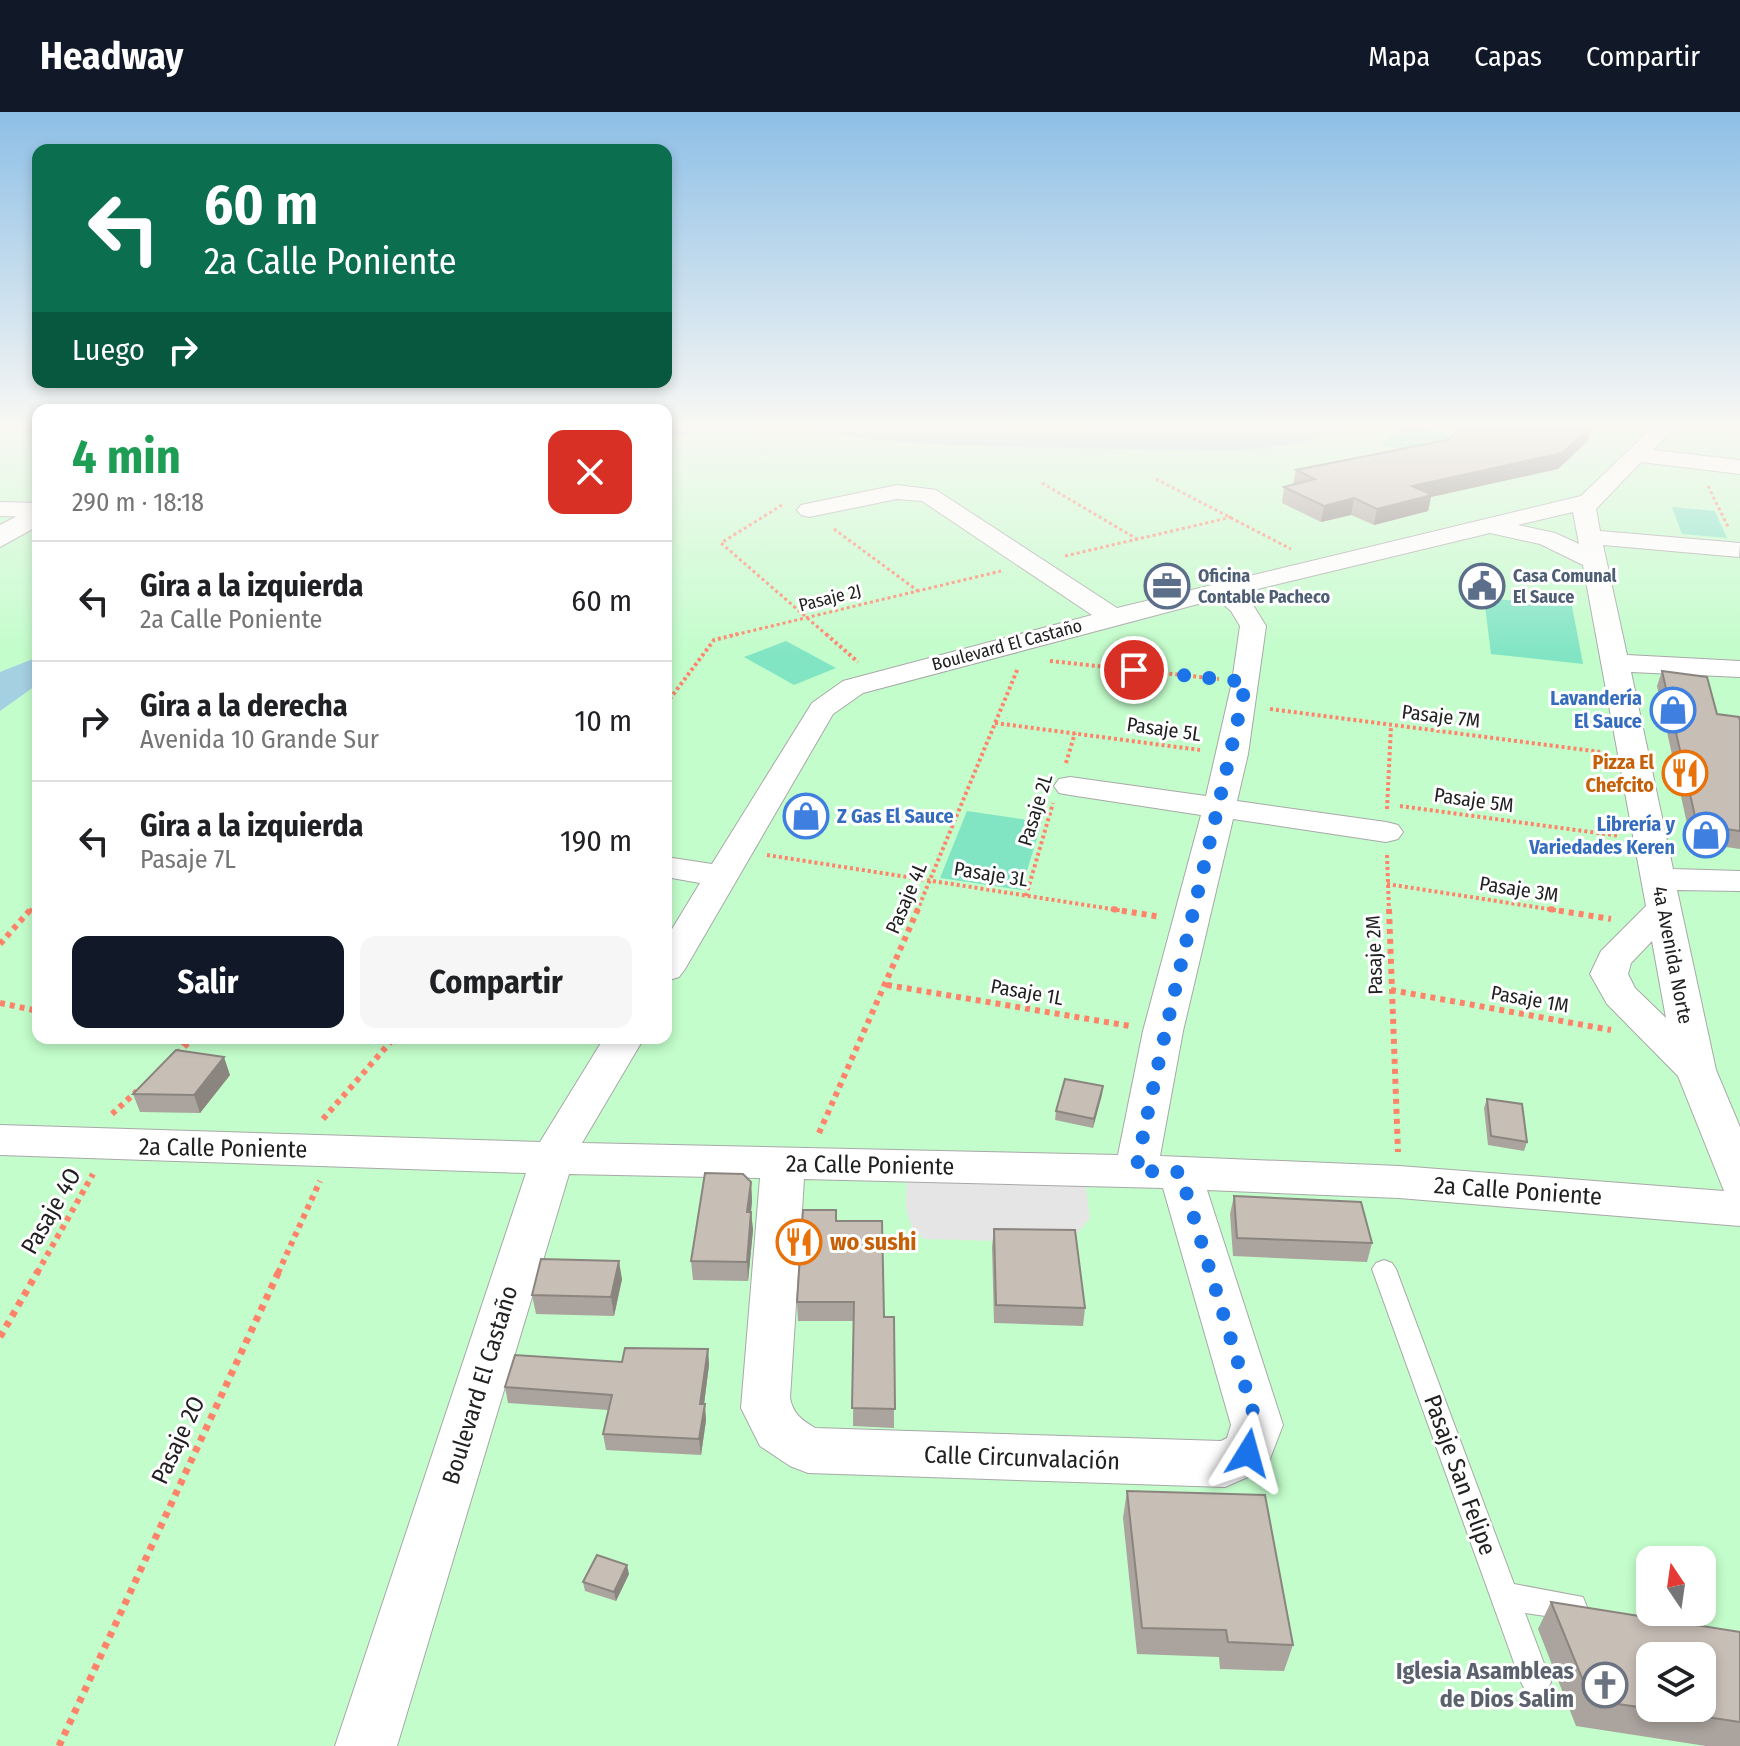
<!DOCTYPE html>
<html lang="es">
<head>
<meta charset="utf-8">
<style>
	:root { --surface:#fff; --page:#f6f6f6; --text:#202124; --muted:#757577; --line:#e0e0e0; --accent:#111827 }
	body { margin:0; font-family:"Fira Sans Condensed",sans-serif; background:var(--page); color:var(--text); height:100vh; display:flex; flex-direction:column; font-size:30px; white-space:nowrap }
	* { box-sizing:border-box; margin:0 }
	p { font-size:26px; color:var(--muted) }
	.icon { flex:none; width:44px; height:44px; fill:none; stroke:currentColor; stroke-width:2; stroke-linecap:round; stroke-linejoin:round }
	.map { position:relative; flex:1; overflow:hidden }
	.side { position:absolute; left:32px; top:292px; width:640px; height:640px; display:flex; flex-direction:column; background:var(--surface); border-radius:16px; box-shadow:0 4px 12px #0003 }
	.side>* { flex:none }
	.top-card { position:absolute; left:32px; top:32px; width:640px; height:244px; border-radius:16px; box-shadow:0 4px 12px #0003; background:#0b6e4f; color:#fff; overflow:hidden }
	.needle { width:52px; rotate:347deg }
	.controls { position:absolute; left:1636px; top:1434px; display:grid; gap:16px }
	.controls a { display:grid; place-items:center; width:80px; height:80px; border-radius:16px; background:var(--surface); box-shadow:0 4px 12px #0003; font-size:40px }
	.pin { position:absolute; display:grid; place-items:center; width:68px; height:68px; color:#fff; margin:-34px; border:4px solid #fff; border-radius:50%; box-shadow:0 2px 8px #0007 }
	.me { position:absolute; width:88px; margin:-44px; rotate:8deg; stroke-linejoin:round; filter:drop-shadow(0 0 6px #0008) }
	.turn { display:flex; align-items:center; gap:28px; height:168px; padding:0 40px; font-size:36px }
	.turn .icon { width:104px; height:104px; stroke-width:2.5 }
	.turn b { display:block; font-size:56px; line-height:68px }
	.then { display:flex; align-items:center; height:76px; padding:0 40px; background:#0003; gap:16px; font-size:30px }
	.round { display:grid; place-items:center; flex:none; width:84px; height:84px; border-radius:16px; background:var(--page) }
	.head { display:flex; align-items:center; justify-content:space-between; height:136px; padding:0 40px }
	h1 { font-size:48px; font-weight:700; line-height:60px; color:#1e9e55 }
	.action { display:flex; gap:16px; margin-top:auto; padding:16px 40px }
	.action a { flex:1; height:92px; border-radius:16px; background:var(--accent); color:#fff; font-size:32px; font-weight:700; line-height:92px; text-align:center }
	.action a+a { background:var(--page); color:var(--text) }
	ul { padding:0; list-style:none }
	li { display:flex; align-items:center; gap:24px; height:120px; padding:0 40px; border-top:2px solid var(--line) }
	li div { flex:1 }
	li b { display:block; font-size:30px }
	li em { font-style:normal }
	header { display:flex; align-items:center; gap:48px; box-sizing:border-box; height:112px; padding:0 40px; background:var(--accent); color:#fff }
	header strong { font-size:38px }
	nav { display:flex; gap:44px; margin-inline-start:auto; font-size:28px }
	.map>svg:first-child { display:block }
	.park { fill:#c3fdcb; fill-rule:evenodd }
	.pitch { fill:#81e5c4 }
	.parking { fill:#e5e5e5 }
	.water { fill:#a5d0e2 }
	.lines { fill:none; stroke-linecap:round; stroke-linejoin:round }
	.service-casing { stroke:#a8a8a8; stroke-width:2 }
	.minor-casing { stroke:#a8a8a8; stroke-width:2 }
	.tertiary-casing { stroke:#a8a8a8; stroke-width:2 }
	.path-far3 { stroke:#ff836b; stroke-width:3; stroke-dasharray:3 3; stroke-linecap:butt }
	.path-far2 { stroke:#ff836b; stroke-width:4; stroke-dasharray:3 3; stroke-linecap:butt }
	.path-far1 { stroke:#ff836b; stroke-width:6; stroke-dasharray:5 5; stroke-linecap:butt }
	.path { stroke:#ff836b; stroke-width:7; stroke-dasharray:6 6; stroke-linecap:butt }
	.service { fill:#fff; fill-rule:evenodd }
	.minor { fill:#fff; fill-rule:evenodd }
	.tertiary { fill:#fff; fill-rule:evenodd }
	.wall { fill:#aba39d }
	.shaded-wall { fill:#8b857f }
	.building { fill:#c7beb6; stroke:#8b857f; stroke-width:2; fill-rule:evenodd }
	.route { stroke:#1a73e8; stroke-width:14; stroke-dasharray:0 25.2 }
	.labels { text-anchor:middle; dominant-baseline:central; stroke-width:6; stroke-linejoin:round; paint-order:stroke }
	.far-service-label { font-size:18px; font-weight:bold; fill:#4e5e75; stroke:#fff; text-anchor:start }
	.far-street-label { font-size:18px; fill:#212121; stroke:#fff }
	.shop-label { font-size:20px; font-weight:bold; fill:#366cbe; stroke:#fff; text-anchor:end }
	.street-label { font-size:20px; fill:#212121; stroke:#fff }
	.food-label { font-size:20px; font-weight:bold; fill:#c56008; stroke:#fff; text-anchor:end }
	.near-street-label { font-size:24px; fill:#212121; stroke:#fff }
	.near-food-label { font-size:24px; font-weight:bold; fill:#c56008; stroke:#fff; text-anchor:start }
	.near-worship-label { font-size:24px; font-weight:bold; fill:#5b616d; stroke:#fff; text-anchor:end }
</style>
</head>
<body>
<header>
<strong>Headway</strong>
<nav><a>Mapa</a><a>Capas</a><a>Compartir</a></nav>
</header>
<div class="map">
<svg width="1740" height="1634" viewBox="0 0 1740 1634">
	<rect width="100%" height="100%" fill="#f2efe7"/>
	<path class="park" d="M0,314H38V926H666V314H1740V1634H0ZM1650,1448H1702V1500H1650ZM1650,1544H1702V1596H1650Z"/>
	<g class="pitch">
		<path d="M1402,314L1453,321L1431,343L1381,333Z"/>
		<path d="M1672,395L1715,399L1727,426L1682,422Z"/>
		<path d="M1484,486L1572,494L1583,552L1491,542Z"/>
		<path d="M786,529L836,556L794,573L744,545Z"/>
		<path d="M967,699L1042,710L1021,778L940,766Z"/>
	</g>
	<path class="parking" d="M907,1054L1084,1058L1090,1106L1069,1131L924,1127L912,1116L906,1097Z"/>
	<g class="water">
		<path d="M666,314H912L1018,320L1346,314L1298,332L1232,339L960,334L866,327L807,316L697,320L666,327Z"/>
		<path d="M38,545V572L0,599V560Z"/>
	</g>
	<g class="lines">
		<g class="service-casing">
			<path id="service" d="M1384,1148L1392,1151L1396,1157L1514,1472L1583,1485L1587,1495L1583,1505L1573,1508L1525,1501L1551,1570L1546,1580L1536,1585L1526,1580L1521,1570L1372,1157L1376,1151Z"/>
		</g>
		<g class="minor-casing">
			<g id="minor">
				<path d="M1654,314H1676L1653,338L1740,348V362L1641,350L1596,397L1600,419L1740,431L1739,445L1603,433L1627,543L1740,549V565L1631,560L1673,757L1740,759V779L1677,778L1716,958L1740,1015V1114L1399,1086L1207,1078L1283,1313L1266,1357L1225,1375L808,1361L790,1354L760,1334L741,1296L760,1066L569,1062L397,1634H335L526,1061L0,1043V1013L540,1030L604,926H644L582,1031L1118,1043L1143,919L1201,703L1070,683L1059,681L1054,674L1059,667L1070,665L1206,684L1232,570L1240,514L1231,499L1217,487L863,581L833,602L685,857L679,865L666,869V827L700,771L666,765V745L712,752L812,591L843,569L1092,503L922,389L897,387L809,405L801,403L797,398L801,393L897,373L936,378L1117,496L1581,384ZM1573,400L1579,432L1555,421L1518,413ZM1490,421L1540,432L1583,453L1646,794L1601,839L1590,862L1607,892L1678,964L1724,1079L1399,1054L1160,1044L1183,919L1233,707L1386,730L1398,727L1403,720L1398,713L1386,710L1237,689L1248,642L1266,514L1250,488L1241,481ZM1652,829L1666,906L1635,876L1628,862L1631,851ZM804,1067L1163,1076L1231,1313L1227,1326L1221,1329L815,1316C802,1308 793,1302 790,1286Z"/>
				<path d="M0,390L38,391V405L0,404Z"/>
			</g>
		</g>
		<g class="tertiary-casing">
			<path id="tertiary" d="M38,393V414L0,435V413Z"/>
		</g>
		<g class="path-far3">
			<path d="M1713,314L1740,316"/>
			<path d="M1156,367L1291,437"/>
			<path d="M1042,371L1137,427"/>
			<path d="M1708,374L1728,415"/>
			<path d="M782,393L721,431L828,524"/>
			<path d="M834,417L918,479"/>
			<path d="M1065,444L1232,405"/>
			<path d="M730,524L1001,459"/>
		</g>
		<g class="path-far2">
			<path d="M826,522L858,550"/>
			<path d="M1050,549L1219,567"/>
			<path d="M666,592L714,528L738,522"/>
			<path d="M1270,597L1601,640"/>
			<path d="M995,611L1200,638"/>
			<path d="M1066,651L1075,621"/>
			<path d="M1400,694L1620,724"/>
			<path d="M1387,697L1391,614"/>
			<path d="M767,743L1124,799"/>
			<path d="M1387,743L1389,799"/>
			<path d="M1387,772L1561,799"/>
			<path d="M1026,784L1053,691"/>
			<path d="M30,799L38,790"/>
			<path d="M917,799L1018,556"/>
		</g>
		<g class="path-far1">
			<path d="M1112,797L1161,805"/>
			<path d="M1389,797L1398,1040"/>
			<path d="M1549,797L1611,807"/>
			<path d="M0,832L31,797"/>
			<path d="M887,873L1130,914"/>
			<path d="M1391,878L1611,918"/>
			<path d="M0,891L38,899"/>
			<path d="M162,926L186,931"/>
			<path d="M177,942L193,926"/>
			<path d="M112,1002L137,979"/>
			<path d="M323,1007L394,926"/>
			<path d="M819,1021L918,797"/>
			<path d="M37,1161L93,1062"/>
			<path d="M278,1161L320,1069"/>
		</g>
		<g class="path">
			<path d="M0,1225L38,1159"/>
			<path d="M59,1634L279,1159"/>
		</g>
		<use href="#service" class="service"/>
		<use href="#minor" class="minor"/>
		<use href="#tertiary" class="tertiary"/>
	</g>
	<g class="wall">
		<path d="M1592,314L1588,329L1558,357L1431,385L1428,399L1374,413L1351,403L1321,410L1282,391L1284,375L1293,373L1296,358Z"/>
		<path d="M1662,559L1717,602L1740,609V737L1691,730L1657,574Z"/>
		<path d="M230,963L200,1001L140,1000L133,982Z"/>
		<path d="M1103,974L1093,1016L1055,1008L1056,999Z"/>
		<path d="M1487,987L1527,1030L1524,1039L1488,1033L1484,996Z"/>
		<path d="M751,1070L752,1089L751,1100L753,1118L748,1169L693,1168L691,1149Z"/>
		<path d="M1234,1084L1372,1131L1367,1150L1233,1144L1230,1102Z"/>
		<path d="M836,1109L884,1205H894V1316L853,1314L854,1209H798L797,1190Z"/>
		<path d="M994,1117L1085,1196L1083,1214L994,1211L992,1135Z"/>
		<path d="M622,1167L614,1204L536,1202L532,1183Z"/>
		<path d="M708,1237L709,1253L704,1292L706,1308L701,1343L606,1338L603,1322L608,1298L508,1291L505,1275L622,1250Z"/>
		<path d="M1127,1379L1293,1533L1284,1559L1220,1557L1219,1545L1137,1542L1123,1406Z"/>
		<path d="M629,1462L616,1489L585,1479L583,1470Z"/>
		<path d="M1551,1490L1740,1520V1634H1706L1576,1614L1538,1517Z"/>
	</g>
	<g class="shaded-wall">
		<path d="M1592,314L1588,329L1558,357L1431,385L1428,399L1374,413L1377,397L1412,374Z"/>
		<path d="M1354,386L1351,403L1321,410L1324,394Z"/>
		<path d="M224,945L230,963L200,1001L194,983Z"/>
		<path d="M1103,974L1102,983L1093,1016L1094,1007Z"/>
		<path d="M751,1070L752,1089L749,1118L747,1100Z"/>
		<path d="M751,1100L753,1118L748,1169L747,1150Z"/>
		<path d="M619,1149L622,1167L614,1204L611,1185Z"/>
		<path d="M708,1237L709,1253L702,1308L700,1292Z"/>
		<path d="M705,1292L706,1308L701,1343L699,1327Z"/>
		<path d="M627,1453L629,1462L616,1489L614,1480Z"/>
	</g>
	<g class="building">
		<path d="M1467,314H1592L1562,341L1412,374L1432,383L1377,397L1354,386L1324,394L1284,375L1315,367L1296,358L1447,328Z"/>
		<path d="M1662,559L1707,565L1717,602L1739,605L1740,609V719L1697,713Z"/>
		<path d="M176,938L224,945L194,983L133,982Z"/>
		<path d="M1065,967L1103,974L1094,1007L1056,999Z"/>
		<path d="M1487,987L1522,992L1527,1030L1491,1024Z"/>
		<path d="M705,1061L743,1062L751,1070L747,1100H751L747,1150L691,1149Z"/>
		<path d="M1234,1084L1361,1090L1372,1131L1237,1126Z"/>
		<path d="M803,1098H836V1109H882L884,1205H894L895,1297L852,1296L854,1190H797Z"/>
		<path d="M994,1117L1075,1118L1085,1196L996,1193Z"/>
		<path d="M541,1147L619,1149L611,1185L532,1183Z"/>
		<path d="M625,1236L708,1237L700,1292H705L699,1327L603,1322L612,1283L505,1275L515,1243L622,1250Z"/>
		<path d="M1127,1379L1265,1383L1293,1533L1228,1530L1226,1518L1142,1516Z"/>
		<path d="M597,1443L627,1453L614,1480L583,1470Z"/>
		<path d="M1551,1490L1740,1520V1610L1591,1588ZM1650,1544H1702V1596H1650Z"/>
	</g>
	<linearGradient id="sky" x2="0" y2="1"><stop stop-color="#8dbfe6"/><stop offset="0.58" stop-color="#f9f8f4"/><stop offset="1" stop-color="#f9f8f4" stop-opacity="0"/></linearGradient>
	<rect width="1740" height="542" fill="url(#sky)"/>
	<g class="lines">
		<path class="route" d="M1134,558L1246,570C1211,733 1168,895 1136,1059L1180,1060L1257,1313L1248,1341"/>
	</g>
	<defs>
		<g id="office-ring" transform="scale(2.3)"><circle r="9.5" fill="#fff" stroke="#5c6f8a" stroke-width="1.5"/><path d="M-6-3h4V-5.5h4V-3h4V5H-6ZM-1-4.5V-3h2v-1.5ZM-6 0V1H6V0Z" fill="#5c6f8a"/></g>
		<g id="civic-ring" transform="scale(2.3)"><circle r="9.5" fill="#fff" stroke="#5c6f8a" stroke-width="1.5"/><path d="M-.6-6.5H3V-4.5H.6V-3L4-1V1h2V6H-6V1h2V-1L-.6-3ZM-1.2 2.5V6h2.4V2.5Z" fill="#5c6f8a"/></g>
		<g id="shop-ring" transform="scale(2.3)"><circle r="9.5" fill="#fff" stroke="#3f7fe0" stroke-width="1.5"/><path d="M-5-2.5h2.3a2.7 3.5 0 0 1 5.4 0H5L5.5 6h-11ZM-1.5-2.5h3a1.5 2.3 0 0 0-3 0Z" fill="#3f7fe0"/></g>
		<g id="restaurant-ring" transform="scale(2.3)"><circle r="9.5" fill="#fff" stroke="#e8710a" stroke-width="1.5"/><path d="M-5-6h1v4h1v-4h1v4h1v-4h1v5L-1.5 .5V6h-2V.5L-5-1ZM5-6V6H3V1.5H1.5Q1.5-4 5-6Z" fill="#e8710a"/></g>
		<g id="church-ring" transform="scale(2.3)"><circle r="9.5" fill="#fff" stroke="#6b7280" stroke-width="1.5"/><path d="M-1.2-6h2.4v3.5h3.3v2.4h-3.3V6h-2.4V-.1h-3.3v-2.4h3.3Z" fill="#6b7280"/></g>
	</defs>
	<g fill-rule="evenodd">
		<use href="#office-ring" x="1167" y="474"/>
		<use href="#civic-ring" x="1482" y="474"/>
		<use href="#shop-ring" x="1673" y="598"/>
		<use href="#restaurant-ring" x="1685" y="661"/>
		<use href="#shop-ring" x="806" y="704"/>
		<use href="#shop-ring" x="1706" y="723"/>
		<use href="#restaurant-ring" x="799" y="1130"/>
		<use href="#church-ring" x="1605" y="1573"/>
	</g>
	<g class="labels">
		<g class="far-service-label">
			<text x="1198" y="464">Oficina<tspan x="1198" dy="21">Contable Pacheco</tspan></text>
			<text x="1513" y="464">Casa Comunal<tspan x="1513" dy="21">El Sauce</tspan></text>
		</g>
		<g class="far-street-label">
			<text transform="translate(830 486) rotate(-14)">Pasaje 2J</text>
			<text transform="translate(1007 533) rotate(-15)">Boulevard El Castaño</text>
		</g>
		<g class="shop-label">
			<text x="1642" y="586">Lavandería<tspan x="1642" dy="23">El Sauce</tspan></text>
			<text x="837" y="704" text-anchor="start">Z Gas El Sauce</text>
			<text x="1675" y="712">Librería y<tspan x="1675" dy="23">Variedades Keren</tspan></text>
		</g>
		<g class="street-label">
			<text transform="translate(1441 604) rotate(7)">Pasaje 7M</text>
			<text transform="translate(1164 617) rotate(8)">Pasaje 5L</text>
			<text transform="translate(1474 688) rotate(8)">Pasaje 5M</text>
			<text transform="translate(1035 698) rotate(-73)">Pasaje 2L</text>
			<text transform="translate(991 762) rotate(9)">Pasaje 3L</text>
			<text transform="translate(1519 777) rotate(9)">Pasaje 3M</text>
			<text transform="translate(906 786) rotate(-67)">Pasaje 4L</text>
			<text transform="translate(1374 843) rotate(-92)">Pasaje 2M</text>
			<text transform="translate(1673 843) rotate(79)">4a Avenida Norte</text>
			<text transform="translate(1027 880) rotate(10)">Pasaje 1L</text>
			<text transform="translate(1530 887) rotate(10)">Pasaje 1M</text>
		</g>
		<g class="food-label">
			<text x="1654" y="650">Pizza El<tspan x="1654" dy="23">Chefcito</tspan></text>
		</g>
		<g class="near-street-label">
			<text transform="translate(223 1036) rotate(1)">2a Calle Poniente</text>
			<text transform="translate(870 1053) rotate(1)">2a Calle Poniente</text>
			<text transform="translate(1518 1079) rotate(4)">2a Calle Poniente</text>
			<text transform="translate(51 1099) rotate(-60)">Pasaje 4O</text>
			<text transform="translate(480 1273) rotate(-73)">Boulevard El Castaño</text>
			<text transform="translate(178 1328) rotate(-65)">Pasaje 2O</text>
			<text transform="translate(1022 1346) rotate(2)">Calle Circunvalación</text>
			<text transform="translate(1460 1363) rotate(70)">Pasaje San Felipe</text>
		</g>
		<g class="near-food-label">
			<text x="830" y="1130">wo sushi</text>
		</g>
		<g class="near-worship-label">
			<text x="1574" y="1559">Iglesia Asambleas<tspan x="1574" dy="28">de Dios Salim</tspan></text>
		</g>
	</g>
</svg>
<div class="controls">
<a><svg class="needle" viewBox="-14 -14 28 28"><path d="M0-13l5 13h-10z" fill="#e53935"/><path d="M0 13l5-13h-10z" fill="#757577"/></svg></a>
<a><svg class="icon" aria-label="layers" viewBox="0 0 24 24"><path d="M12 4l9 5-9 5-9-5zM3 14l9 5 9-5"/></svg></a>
</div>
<div class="pin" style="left:1134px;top:558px;background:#d93025"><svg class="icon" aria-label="arrive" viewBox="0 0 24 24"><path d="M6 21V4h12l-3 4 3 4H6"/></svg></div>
<svg class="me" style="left:1248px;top:1341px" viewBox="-20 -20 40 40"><path d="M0-17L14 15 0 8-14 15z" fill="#1a73e8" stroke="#fff" stroke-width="4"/></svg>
<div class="top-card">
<div class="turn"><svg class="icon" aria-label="left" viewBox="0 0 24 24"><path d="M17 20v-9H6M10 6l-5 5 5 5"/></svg><div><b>60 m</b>2a Calle Poniente</div></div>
<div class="then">Luego<svg class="icon" aria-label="right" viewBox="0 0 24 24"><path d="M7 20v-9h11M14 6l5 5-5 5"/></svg></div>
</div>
<section class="side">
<div class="head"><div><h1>4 min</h1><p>290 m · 18:18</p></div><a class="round" style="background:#d93025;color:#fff"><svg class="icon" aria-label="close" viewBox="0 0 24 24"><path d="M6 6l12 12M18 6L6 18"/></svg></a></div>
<ul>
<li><svg class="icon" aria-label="left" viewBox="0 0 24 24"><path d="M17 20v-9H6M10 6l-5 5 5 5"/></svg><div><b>Gira a la izquierda</b><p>2a Calle Poniente</p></div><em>60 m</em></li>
<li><svg class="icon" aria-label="right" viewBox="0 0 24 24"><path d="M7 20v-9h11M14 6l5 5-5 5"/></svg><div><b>Gira a la derecha</b><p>Avenida 10 Grande Sur</p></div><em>10 m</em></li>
<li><svg class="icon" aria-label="left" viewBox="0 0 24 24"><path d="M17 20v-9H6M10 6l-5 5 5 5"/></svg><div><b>Gira a la izquierda</b><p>Pasaje 7L</p></div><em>190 m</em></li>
</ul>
<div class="action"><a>Salir</a><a>Compartir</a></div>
</section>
</div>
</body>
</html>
